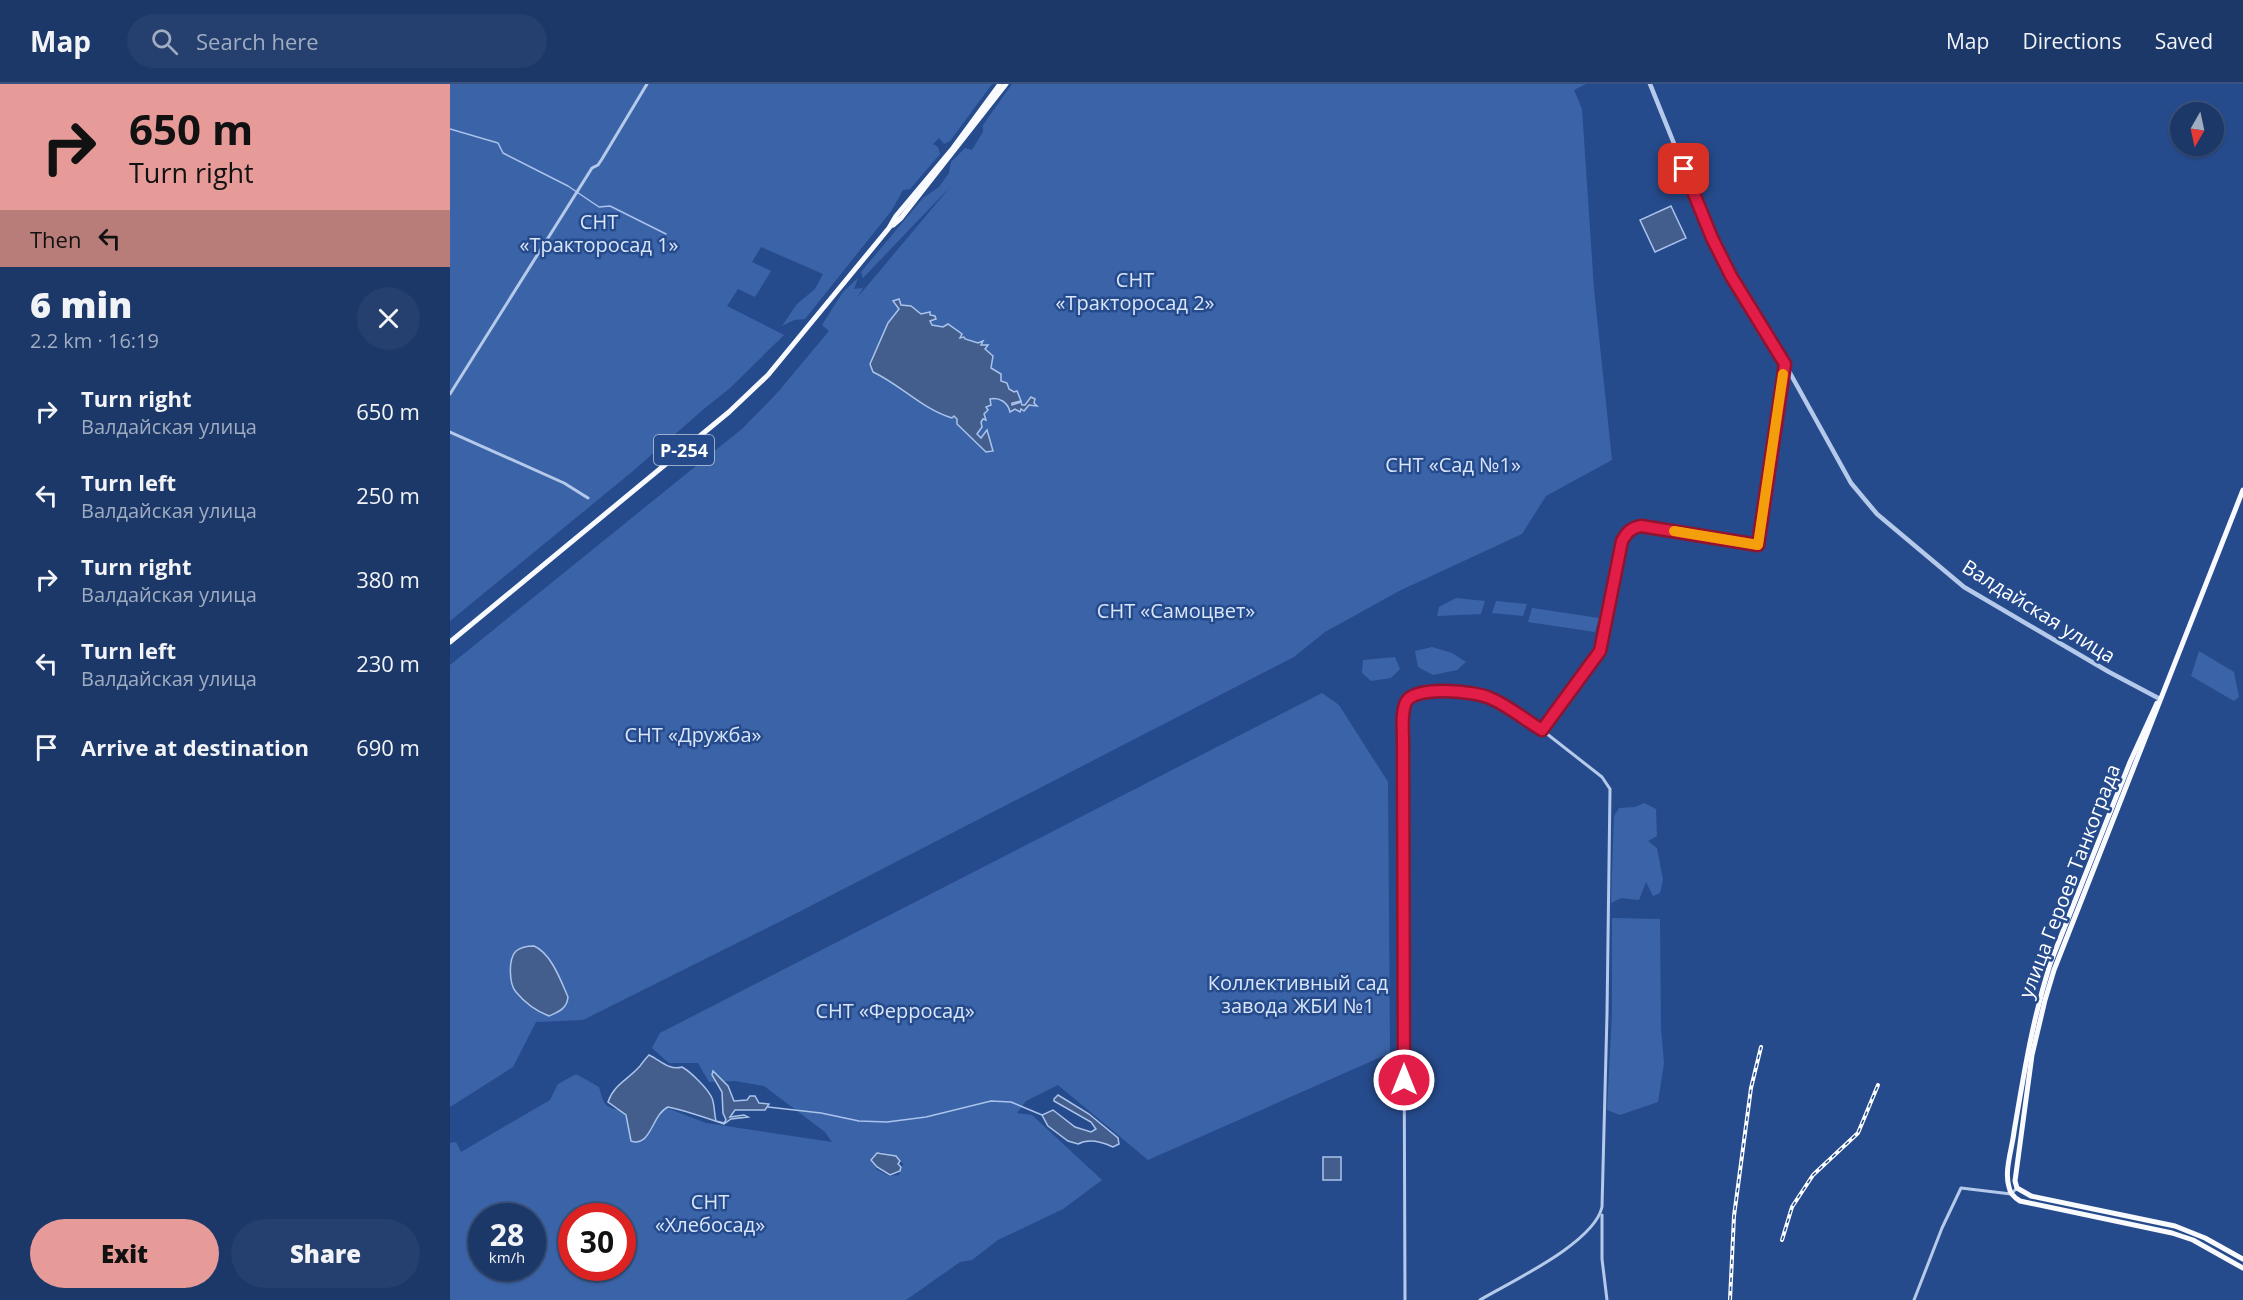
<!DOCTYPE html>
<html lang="en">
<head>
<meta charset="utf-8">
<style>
	:root { --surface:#1c3869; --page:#253f6f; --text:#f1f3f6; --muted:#a0acc0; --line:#3a527d; --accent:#e69b98 }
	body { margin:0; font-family:"Open Sans",sans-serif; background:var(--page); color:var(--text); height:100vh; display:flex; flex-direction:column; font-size:22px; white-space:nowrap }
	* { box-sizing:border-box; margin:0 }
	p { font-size:20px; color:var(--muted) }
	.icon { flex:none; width:33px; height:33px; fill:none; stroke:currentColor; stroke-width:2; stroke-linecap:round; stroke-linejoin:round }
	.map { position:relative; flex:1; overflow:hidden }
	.details { display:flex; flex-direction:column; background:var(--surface); width:450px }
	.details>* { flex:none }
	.top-card { background:#e69b98; color:#111; overflow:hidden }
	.needle { width:39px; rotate:189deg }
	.fabs { position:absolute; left:1720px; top:18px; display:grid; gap:12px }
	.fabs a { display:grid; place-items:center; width:54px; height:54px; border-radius:50%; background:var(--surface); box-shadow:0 2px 4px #0004,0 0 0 2px var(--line); font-size:30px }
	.speed { position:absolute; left:18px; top:1119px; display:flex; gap:12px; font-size:30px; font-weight:700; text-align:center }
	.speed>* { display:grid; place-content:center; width:78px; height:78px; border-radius:50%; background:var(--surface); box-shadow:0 2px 4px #0004,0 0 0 2px var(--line); line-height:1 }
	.speed small { font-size:15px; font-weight:400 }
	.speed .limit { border:9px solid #d22; background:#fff; color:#111 }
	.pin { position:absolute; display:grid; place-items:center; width:51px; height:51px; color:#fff; margin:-26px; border-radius:12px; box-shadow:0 3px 9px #0006 }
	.me { position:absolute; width:66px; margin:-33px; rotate:0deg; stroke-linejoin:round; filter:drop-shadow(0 0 4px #0008) }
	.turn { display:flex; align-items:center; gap:21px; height:126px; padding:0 30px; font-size:27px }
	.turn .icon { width:78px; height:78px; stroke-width:2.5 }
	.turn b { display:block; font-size:42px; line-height:51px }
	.then { display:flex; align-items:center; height:57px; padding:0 30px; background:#0003; gap:12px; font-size:22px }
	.round { display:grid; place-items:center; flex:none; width:63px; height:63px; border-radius:32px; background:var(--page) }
	.summary { display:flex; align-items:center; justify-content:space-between; height:102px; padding:0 30px }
	h1 { font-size:36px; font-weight:800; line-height:45px }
	.action { display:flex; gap:12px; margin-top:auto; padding:12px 30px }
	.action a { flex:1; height:69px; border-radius:36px; background:var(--accent); color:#111; font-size:24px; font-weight:800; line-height:69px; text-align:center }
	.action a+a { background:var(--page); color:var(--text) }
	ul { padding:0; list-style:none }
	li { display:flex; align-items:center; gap:18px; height:84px; padding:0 30px }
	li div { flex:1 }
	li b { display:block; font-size:22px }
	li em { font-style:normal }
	header { display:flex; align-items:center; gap:36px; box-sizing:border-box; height:84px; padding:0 30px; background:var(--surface); border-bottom:2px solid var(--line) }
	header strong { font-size:28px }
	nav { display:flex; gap:33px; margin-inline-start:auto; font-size:21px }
	.search { width:420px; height:54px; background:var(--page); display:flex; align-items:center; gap:15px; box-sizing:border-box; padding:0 21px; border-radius:33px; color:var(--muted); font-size:22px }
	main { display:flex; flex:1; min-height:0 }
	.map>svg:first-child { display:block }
	.green { fill:#3b64a8; fill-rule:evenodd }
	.water { fill:#435d8c; stroke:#aac3eb; stroke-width:1.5 }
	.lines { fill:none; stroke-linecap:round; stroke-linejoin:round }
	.stream { stroke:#aac3eb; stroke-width:1.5 }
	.minor { stroke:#b5c9ea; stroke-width:3 }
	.tertiary { stroke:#b5c9ea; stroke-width:4.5 }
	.primary { stroke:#f9fafe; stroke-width:5 }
	.rail-casing { stroke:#fff; stroke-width:4 }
	.rail { stroke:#264b8c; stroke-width:1.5; stroke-dasharray:4.5; stroke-linecap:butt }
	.route-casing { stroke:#92132f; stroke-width:15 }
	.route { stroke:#e11d48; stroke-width:10 }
	.slow { stroke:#f59e0b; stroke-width:10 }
	.labels { text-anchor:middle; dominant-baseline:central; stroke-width:5; stroke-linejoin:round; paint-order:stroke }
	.shield { fill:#264b8c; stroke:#bec9dc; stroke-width:1.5 }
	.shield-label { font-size:18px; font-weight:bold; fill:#fff }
	.park-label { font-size:20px; fill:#d9e5f8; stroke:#264b8c }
	.street-label { font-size:20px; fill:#fff; stroke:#264b8c }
</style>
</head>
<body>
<header>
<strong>Map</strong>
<div class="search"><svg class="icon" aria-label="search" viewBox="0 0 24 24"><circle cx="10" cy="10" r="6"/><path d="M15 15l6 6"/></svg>Search here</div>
<nav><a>Map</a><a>Directions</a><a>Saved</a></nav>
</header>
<main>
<section class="details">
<div class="top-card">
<div class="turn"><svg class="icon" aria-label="right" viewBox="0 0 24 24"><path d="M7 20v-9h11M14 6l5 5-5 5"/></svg><div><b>650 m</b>Turn right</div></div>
<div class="then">Then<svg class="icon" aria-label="left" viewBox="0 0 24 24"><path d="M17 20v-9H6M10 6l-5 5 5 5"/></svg></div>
</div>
<div class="summary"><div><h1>6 min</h1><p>2.2 km · 16:19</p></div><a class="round"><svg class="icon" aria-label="close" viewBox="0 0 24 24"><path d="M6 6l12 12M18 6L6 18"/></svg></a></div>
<ul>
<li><svg class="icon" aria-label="right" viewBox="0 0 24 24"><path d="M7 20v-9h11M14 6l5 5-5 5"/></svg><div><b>Turn right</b><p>Валдайская улица</p></div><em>650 m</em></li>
<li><svg class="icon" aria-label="left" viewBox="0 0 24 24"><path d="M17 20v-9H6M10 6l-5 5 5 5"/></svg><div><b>Turn left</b><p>Валдайская улица</p></div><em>250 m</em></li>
<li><svg class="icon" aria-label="right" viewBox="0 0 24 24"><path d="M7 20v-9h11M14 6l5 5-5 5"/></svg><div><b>Turn right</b><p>Валдайская улица</p></div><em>380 m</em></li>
<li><svg class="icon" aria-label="left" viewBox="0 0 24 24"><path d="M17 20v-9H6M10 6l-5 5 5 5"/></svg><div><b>Turn left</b><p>Валдайская улица</p></div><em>230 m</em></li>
<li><svg class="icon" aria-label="arrive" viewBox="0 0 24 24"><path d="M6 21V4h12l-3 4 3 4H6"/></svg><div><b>Arrive at destination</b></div><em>690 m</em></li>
</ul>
<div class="action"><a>Exit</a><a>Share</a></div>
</section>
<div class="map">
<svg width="1793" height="1216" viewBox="0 0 1793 1216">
	<rect width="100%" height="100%" fill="#264b8c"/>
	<g class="green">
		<path d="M0,0H542L500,57L494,60L489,54L483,60L488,63L490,70L460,105L453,106L442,126L355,235L344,236L332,242L347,220L365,205L373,190L311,163L302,178L321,187L305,213L288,205L277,222L334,251L279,305L255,324L183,387L0,537Z"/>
		<path d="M562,0H1136L1124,6L1132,25L1144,205L1162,376L1096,412L1072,450L949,507L875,548L844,573L339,833L133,936L86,938L63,983L0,1023V581L293,344L328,308L379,247L372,241L393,208L408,194L404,205L413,204L407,214L501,102L413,194L411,188L473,114L489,103L499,89L501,78L515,64L522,66L533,48V41Z"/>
		<path d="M1006,514L1035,517L1031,530L987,532L989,523Z"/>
		<path d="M1046,517L1077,520L1073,532L1042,529Z"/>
		<path d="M1082,524L1149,534L1145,548L1078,538Z"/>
		<path d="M982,563L1002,569L1016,578L1007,586L983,591L968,583L965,567Z"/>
		<path d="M1749,567L1784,588L1789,613L1784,617L1741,592Z"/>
		<path d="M945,573L950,585L941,594L921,597L912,589L913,576Z"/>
		<path d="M872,609L889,621L938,698L940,969L698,1076L608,1001L576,1017L567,1029L582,1031L652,1096L613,1125L548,1156L522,1176L510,1178L456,1216H0V1059L6,1058L11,1068L100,1016L108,1000L126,990L149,1003C154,1021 155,1025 174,1026L183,1057L193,1058L214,1023L256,1039L382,1058L375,1048L314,1002L285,997L259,998L248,979H219L202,964L210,949ZM430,1068L445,1071L453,1080L449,1091L439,1092L426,1085L424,1076ZM32,1132H82V1184H32ZM122,1132H172V1184H122Z"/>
		<path d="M1194,719L1206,725L1207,752L1198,757L1207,764L1213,796L1210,809L1203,812L1196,798L1189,816L1171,814L1161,819L1164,732L1169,724L1185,723Z"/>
		<path d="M1162,834L1210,835L1211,945L1214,979L1208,1018L1170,1031L1157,1026L1162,930Z"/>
	</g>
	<g class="water">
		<path d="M1221,122L1236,154L1205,168L1190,136Z"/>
		<path d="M449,215L451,221L461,222L471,230L480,228V231L485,232L486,235L480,237L482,241L493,243L498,240L512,250L510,254L514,253L515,255L528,259L533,257L531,261H538L535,265L543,272L541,284L551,290V297L557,299L559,305L564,308L567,307L571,317L562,319V321L571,318L572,321H575L581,313L585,315L584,319L587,322L579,321L574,327L571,325L570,328L565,325L560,328C558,318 549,313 540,315L541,321L536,323L538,326L534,330L536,336L533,335L531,338L532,343L527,350L531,354L537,346L543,367L536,368L507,340V335L504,332L502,334C472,325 451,301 423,288L420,280L438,239L449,225L443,217Z"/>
		<path d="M84,862C101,869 111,897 118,913C117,925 108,928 99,932C86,927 75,919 66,908C59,900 58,875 66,867C71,863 78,862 84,862Z"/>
		<path d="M199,971C210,976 219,987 232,983C241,988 258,1005 262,1014C265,1022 264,1030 266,1037L274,1039L276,1036L273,1029L272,1008L262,991L263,987L278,1002L284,1017L297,1016L300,1012H305L309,1019L319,1020L315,1026H285L280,1033L294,1031L298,1033L281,1035L274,1040C257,1034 236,1027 218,1023C202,1030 201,1064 181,1057L176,1031L158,1018C164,1000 179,995 190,982C193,978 195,975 199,971Z"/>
		<path d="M608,1011L639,1030L668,1054L669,1060L663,1063C652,1058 639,1054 628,1060L618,1057L598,1042L592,1031L603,1026L625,1043L641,1048L646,1045L641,1038L604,1017V1015Z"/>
		<path d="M427,1069L446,1072L450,1077L448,1080L451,1083L450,1087L440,1091L427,1083L421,1076Z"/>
		<rect x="873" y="1073" width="18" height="23"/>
	</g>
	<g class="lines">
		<g class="stream">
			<path d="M0,45L48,59L53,69L118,102L149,123L160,122L216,150"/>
			<path d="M318,1023L371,1029L409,1037L437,1038L476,1033L541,1017L561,1018L592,1031"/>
		</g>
		<g class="minor">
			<path d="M0,310L142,84L148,81L152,75L197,0"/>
			<path d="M0,348L114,399L138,414"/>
			<path d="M1152,1131V1175L1157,1216"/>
			<path d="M955,1216L953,655C953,644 951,629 956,618C962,607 974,608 985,608C1000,608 1016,607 1031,611C1054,617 1073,635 1092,646L1150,567L1172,457C1177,448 1181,444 1191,442L1308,461L1335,281"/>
			<path d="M1030,1216C1062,1197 1144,1159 1152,1123L1157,930L1160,705L1152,693L1092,646"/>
			<path d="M1464,1216L1492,1144L1511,1104L1561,1110L1567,1104"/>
		</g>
		<path class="tertiary" d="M1200,0L1262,154L1281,192L1330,271L1401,399L1427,430L1514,503L1659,588L1710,615"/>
		<g class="primary">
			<path d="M443,141L451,134L556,0"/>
			<path d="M1793,406L1604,886L1595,916L1582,971L1565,1097L1567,1104L1581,1112L1725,1142L1755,1154L1793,1175"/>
			<path d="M0,558L279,328L318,291L439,144L446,132L503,64L550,0"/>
			<path d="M1707,619L1680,678L1600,880C1582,938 1574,989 1564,1048C1562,1065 1554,1087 1559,1103C1560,1110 1565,1114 1570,1117L1722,1149L1743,1156L1793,1184"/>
		</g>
		<g class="rail-casing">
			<g id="rail">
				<path d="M1332,1156L1342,1123L1363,1091L1408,1049L1428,1001"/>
				<path d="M1280,1216L1284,1132L1301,1004L1311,963"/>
			</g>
		</g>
		<use href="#rail" class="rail"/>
	</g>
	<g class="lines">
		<g class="route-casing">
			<path id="route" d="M954,996L953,655C953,644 951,629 956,618C965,601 1025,607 1040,614C1059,622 1075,636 1092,646L1150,567L1172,457C1177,448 1181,444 1191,442L1308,461L1335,280L1281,192L1262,154L1234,85"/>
		</g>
		<use href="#route" class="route"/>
		<path class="slow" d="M1224,447L1308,461L1333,290"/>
	</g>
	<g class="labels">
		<rect class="shield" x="204" y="351" width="60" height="30" rx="4.5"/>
		<g class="shield-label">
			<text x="234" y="366">Р-254</text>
		</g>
		<g class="park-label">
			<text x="149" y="137">СНТ<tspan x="149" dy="23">«Тракторосад 1»</tspan></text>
			<text x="685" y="195">СНТ<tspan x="685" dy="23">«Тракторосад 2»</tspan></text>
			<text x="1003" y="380">СНТ «Сад №1»</text>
			<text x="726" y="526">СНТ «Самоцвет»</text>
			<text x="243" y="650">СНТ «Дружба»</text>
			<text x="848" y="898">Коллективный сад<tspan x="848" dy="23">завода ЖБИ №1</tspan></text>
			<text x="445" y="926">СНТ «Ферросад»</text>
			<text x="260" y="1117">СНТ<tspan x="260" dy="23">«Хлебосад»</tspan></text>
		</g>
		<g class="street-label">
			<text transform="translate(1589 527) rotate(32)">Валдайская улица</text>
			<text transform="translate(1619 797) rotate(-69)">улица Героев Танкограда</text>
		</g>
	</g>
</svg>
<div class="fabs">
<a><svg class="needle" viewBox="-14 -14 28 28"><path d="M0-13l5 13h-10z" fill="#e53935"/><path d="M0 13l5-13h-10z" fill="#a0acc0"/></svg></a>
</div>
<div class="speed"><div>28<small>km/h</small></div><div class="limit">30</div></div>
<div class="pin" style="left:1234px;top:85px;background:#d93025"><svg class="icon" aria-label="arrive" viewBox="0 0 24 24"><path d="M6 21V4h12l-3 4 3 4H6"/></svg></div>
<svg class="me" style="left:954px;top:996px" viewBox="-20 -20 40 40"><circle r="17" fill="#e11d48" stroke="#fff" stroke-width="3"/><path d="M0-11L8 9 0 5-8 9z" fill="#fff"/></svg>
</div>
</main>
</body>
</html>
